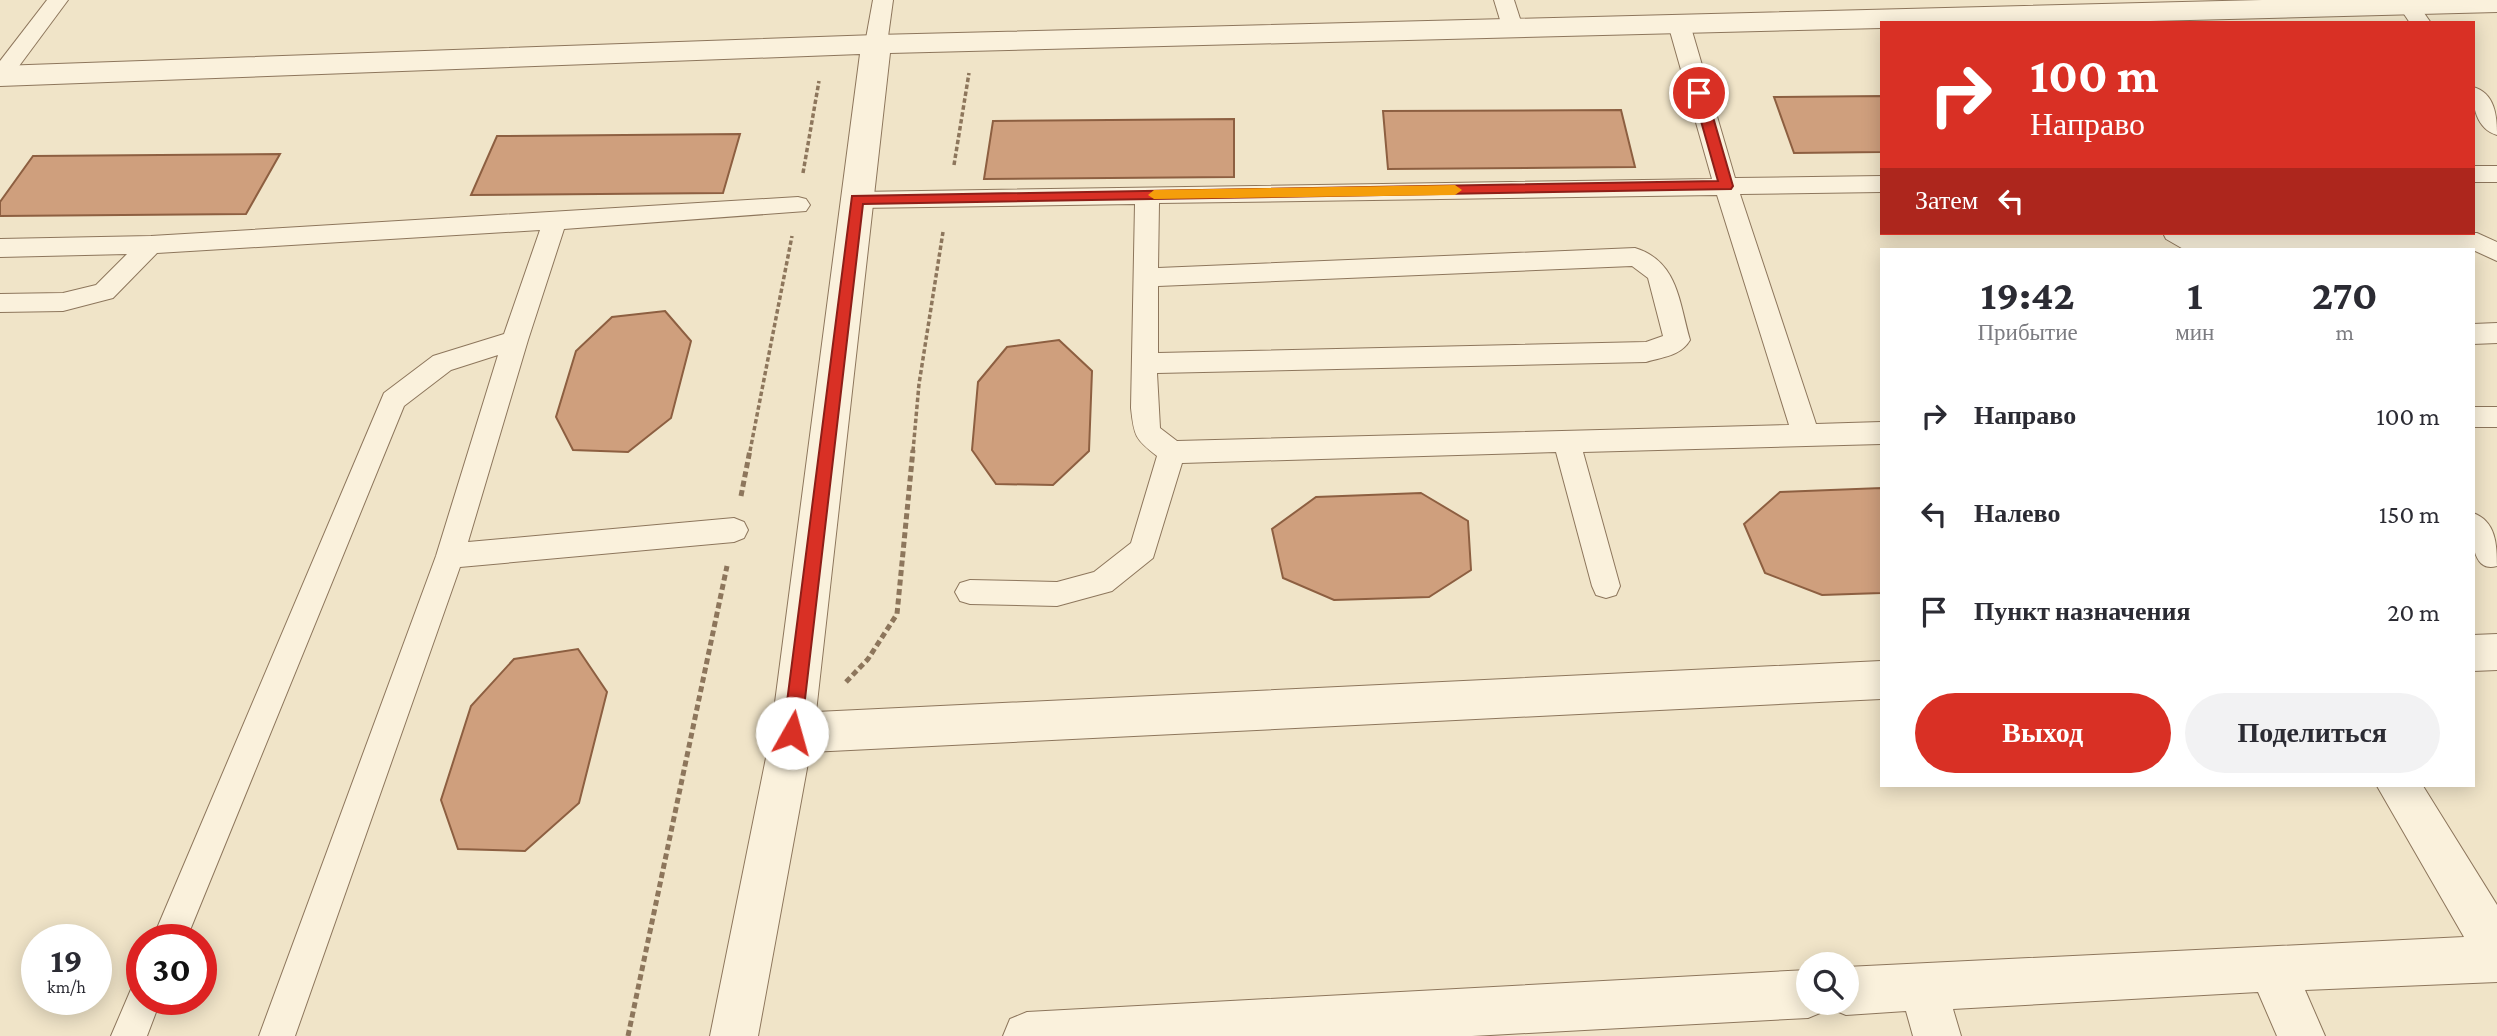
<!DOCTYPE html>
<html lang="ru">
<head>
<meta charset="utf-8">
<style>
	:root { --surface:#fff; --page:#f2f2f3; --text:#2b2b33; --muted:#7c7c81; --accent:#d93025 }
	body { margin:0; font-family:"Crimson Pro",serif; background:var(--page); color:var(--text); height:100vh; display:flex; flex-direction:column; font-size:26px; white-space:nowrap }
	* { box-sizing:border-box; margin:0 }
	p { font-size:23px; color:var(--muted) }
	.icon { flex:none; width:38px; height:38px; fill:none; stroke:currentColor; stroke-width:2; stroke-linecap:round; stroke-linejoin:round }
	.map { position:relative; flex:1; overflow:hidden }
	.panel { position:absolute; left:1880px; top:248px; width:595px; height:539px; display:flex; flex-direction:column; background:var(--surface); border-radius:0px; box-shadow:0 4px 18px #0003 }
	.panel>* { flex:none }
	.banner { position:absolute; left:1880px; top:21px; width:595px; height:214px; border-radius:0px; box-shadow:0 4px 18px #0003; background:#d93025; color:#fff; overflow:hidden }
	.controls { position:absolute; left:1796px; top:952px; display:grid; gap:14px }
	.controls a { display:grid; place-items:center; width:63px; height:63px; border-radius:50%; background:var(--surface); box-shadow:0 4px 18px #0003; font-size:35px }
	.speed { position:absolute; left:21px; top:924px; display:flex; gap:14px; font-size:35px; font-weight:700; text-align:center }
	.speed>* { display:grid; place-content:center; width:91px; height:91px; border-radius:50%; background:var(--surface); box-shadow:0 4px 18px #0003; line-height:1 }
	.speed small { font-size:18px; font-weight:400 }
	.speed .limit { border:10px solid #d22; background:#fff; color:#111 }
	.pin { position:absolute; display:grid; place-items:center; width:60px; height:60px; color:#fff; margin:-30px; border:4px solid #fff; border-radius:50%; box-shadow:0 2px 7px #0007 }
	.me { position:absolute; width:77px; margin:-38px; rotate:7deg; stroke-linejoin:round; filter:drop-shadow(0 0 5px #0008) }
	.turn { display:flex; align-items:center; gap:24px; height:147px; padding:0 35px; font-size:32px }
	.turn .icon { width:91px; height:91px; stroke-width:2.5 }
	.turn b { display:block; font-size:49px; line-height:60px }
	.then { display:flex; align-items:center; height:66px; padding:0 35px; background:#0003; gap:14px; font-size:26px }
	.eta { display:flex; justify-content:space-evenly; align-items:center; height:119px; text-align:center }
	.eta b { font-size:42px; font-weight:700; line-height:49px }
	.primary-button { display:flex; gap:14px; margin-top:auto; padding:14px 35px }
	.primary-button a { flex:1; height:80px; border-radius:42px; background:var(--accent); color:#fff; font-size:28px; font-weight:700; line-height:80px; text-align:center }
	.primary-button a+a { background:var(--page); color:var(--text) }
	ul { padding:0; list-style:none }
	li { display:flex; align-items:center; gap:21px; height:98px; padding:0 35px }
	li div { flex:1 }
	li b { display:block; font-size:26px }
	li em { font-style:normal }
	.map>svg:first-child { display:block }
	.building { fill:#cf9f7d; stroke:#8d5f41; stroke-width:2 }
	.lines { fill:none; stroke-linecap:round; stroke-linejoin:round }
	.lane-casing { stroke:#8d765c; stroke-width:2 }
	.street-casing { stroke:#8d765c; stroke-width:2 }
	.path-far1 { stroke:#8d765c; stroke-width:3.5; stroke-dasharray:4.5 2.5; stroke-linecap:butt }
	.path { stroke:#8d765c; stroke-width:5; stroke-dasharray:6 3.5; stroke-linecap:butt }
	.lane { fill:#faf1dc; fill-rule:evenodd }
	.street { fill:#faf1dc; fill-rule:evenodd }
	.route { fill:#d93025; stroke:#8d1f18; stroke-width:2 }
	.slow { fill:#f59e0b }
</style>
</head>
<body>
<div class="map">
<svg width="2497" height="1036" viewBox="0 0 2497 1036">
	<rect width="100%" height="100%" fill="#f0e4c8"/>
	<g class="building">
		<path d="M1881,96V152L1794,153L1774,97Z"/>
		<path d="M1621,110L1635,167L1388,169L1383,111Z"/>
		<path d="M1234,119V177L984,179L993,121Z"/>
		<path d="M740,134L723,193L471,195L497,136Z"/>
		<path d="M280,154L246,214L0,216V202L33,156Z"/>
		<path d="M665,311L691,341L671,418L628,452L573,450L556,417L576,351L612,317Z"/>
		<path d="M1059,340L1092,371L1089,451L1053,485L996,484L972,450L978,382L1007,347Z"/>
		<path d="M1881,488V593L1822,595L1765,573L1744,524L1780,492Z"/>
		<path d="M1421,493L1468,521L1471,570L1429,597L1334,600L1283,578L1272,529L1316,497Z"/>
		<path d="M578,649L607,692L579,803L525,851L458,849L441,800L471,706L514,659Z"/>
	</g>
	<g class="lines">
		<g class="lane-casing">
			<g id="lane">
				<path d="M47,0H68L8,81L0,83V61Z"/>
				<path d="M873,0H893L887,44L884,49H868L865,44Z"/>
				<path d="M1494,0H1514L1523,28L1520,33H1504Z"/>
				<path d="M2401,0H2415L2431,23H2410L2398,5Z"/>
				<path d="M1679,17L1686,19L1690,24L1735,178L1881,176V192L1740,194L1816,424L1881,422V444L1583,452L1620,586L1616,595L1606,598L1596,595L1592,586L1556,452L1182,463L1153,558L1112,591L1057,606L970,604L960,601L955,592L960,583L970,580L1057,582L1094,572L1131,543L1157,456C1135,439 1134,436 1131,408L1135,204L857,208L849,206L845,200L849,194L857,192L1712,179L1668,24L1672,19ZM1717,195L1789,425L1177,441L1160,428L1157,373L1646,362C1662,357 1681,356 1690,340C1679,302 1678,261 1635,248L1158,268L1159,203ZM1632,266L1648,278L1663,336L1646,342L1158,353V286Z"/>
				<path d="M2473,87C2495,93 2497,116 2497,135C2476,129 2472,105 2473,87Z"/>
				<rect x="2473" y="166" width="24" height="16"/>
				<path d="M798,197L806,199L810,205L806,211L564,229L528,340L468,542L734,518L744,522L748,530L744,538L734,542L460,567L295,1036H259L436,556L498,355L451,370L404,406L186,940H152L384,393L433,356L504,334L540,230L157,253L113,298L63,311L0,312V294L63,293L96,285L127,254L0,257V239L151,236Z"/>
				<path d="M2163,233H2193L2197,235L2477,233L2497,242V261L2473,250H2185L2166,239Z"/>
				<path d="M2497,323V343L2473,344V324Z"/>
				<rect x="2473" y="407" width="24" height="20"/>
				<path d="M2473,513C2496,521 2497,545 2497,566C2469,574 2472,530 2473,513Z"/>
				<path d="M142,983V999H161L147,1036H111L132,987Z"/>
			</g>
		</g>
		<g class="street-casing">
			<g id="street">
				<path d="M2262,0H2497V12L2072,23H1881V28L890,53L816,712L1881,661V699L810,752L758,1036H710L771,733L860,54L0,86V66L876,35Z"/>
				<path d="M2497,634V670L2473,671V635Z"/>
				<path d="M2377,786H2423L2497,905V982L2305,990L2325,1036H2277L2258,992L1953,1009L1961,1036H1913L1906,1011L1846,1015L1829,1008L1828,1004L1825,1011L1808,1018L1472,1036H1003L1010,1019L1027,1012L1808,970V1003H1846V967L2464,937Z"/>
			</g>
		</g>
		<g class="path-far1">
			<path d="M954,165L969,73"/>
			<path d="M803,173L819,81"/>
			<path d="M750,451L792,236"/>
			<path d="M913,451L919,384L943,232"/>
		</g>
		<g class="path">
			<path d="M741,496L750,450"/>
			<path d="M846,682L868,659L897,614L913,450"/>
			<path d="M628,1036L727,566"/>
		</g>
		<use href="#lane" class="lane"/>
		<use href="#street" class="street"/>
	</g>
	<path class="route" d="M1699,89L1706,93L1733,186L1731,189L863,204L801,733L798,739L792,741L786,739L783,733L852,196L1718,181L1693,93Z"/>
	<path class="slow" d="M1455,185L1462,190L1455,195L1154,199L1148,195L1154,190Z"/>
</svg>
<div class="controls">
<a><svg class="icon" aria-label="search" viewBox="0 0 24 24"><circle cx="10" cy="10" r="6"/><path d="M15 15l6 6"/></svg></a>
</div>
<div class="speed"><div>19<small>km/h</small></div><div class="limit">30</div></div>
<div class="pin" style="left:1699px;top:93px;background:#d93025"><svg class="icon" aria-label="arrive" viewBox="0 0 24 24"><path d="M6 21V4h12l-3 4 3 4H6"/></svg></div>
<svg class="me" style="left:792px;top:733px" viewBox="-20 -20 40 40"><circle r="19" fill="#fff"/><path d="M0-13L10 11 0 6-10 11z" fill="#d93025"/></svg>
<div class="banner">
<div class="turn"><svg class="icon" aria-label="right" viewBox="0 0 24 24"><path d="M7 20v-9h11M14 6l5 5-5 5"/></svg><div><b>100 m</b>Направо</div></div>
<div class="then">Затем<svg class="icon" aria-label="left" viewBox="0 0 24 24"><path d="M17 20v-9H6M10 6l-5 5 5 5"/></svg></div>
</div>
<section class="panel">
<div class="eta">
<div><b>19:42</b><p>Прибытие</p></div>
<div><b>1</b><p>мин</p></div>
<div><b>270</b><p>m</p></div>
</div>
<ul>
<li><svg class="icon" aria-label="right" viewBox="0 0 24 24"><path d="M7 20v-9h11M14 6l5 5-5 5"/></svg><div><b>Направо</b></div><em>100 m</em></li>
<li><svg class="icon" aria-label="left" viewBox="0 0 24 24"><path d="M17 20v-9H6M10 6l-5 5 5 5"/></svg><div><b>Налево</b></div><em>150 m</em></li>
<li><svg class="icon" aria-label="arrive" viewBox="0 0 24 24"><path d="M6 21V4h12l-3 4 3 4H6"/></svg><div><b>Пункт назначения</b></div><em>20 m</em></li>
</ul>
<div class="primary-button"><a>Выход</a><a>Поделиться</a></div>
</section>
</div>
</body>
</html>
